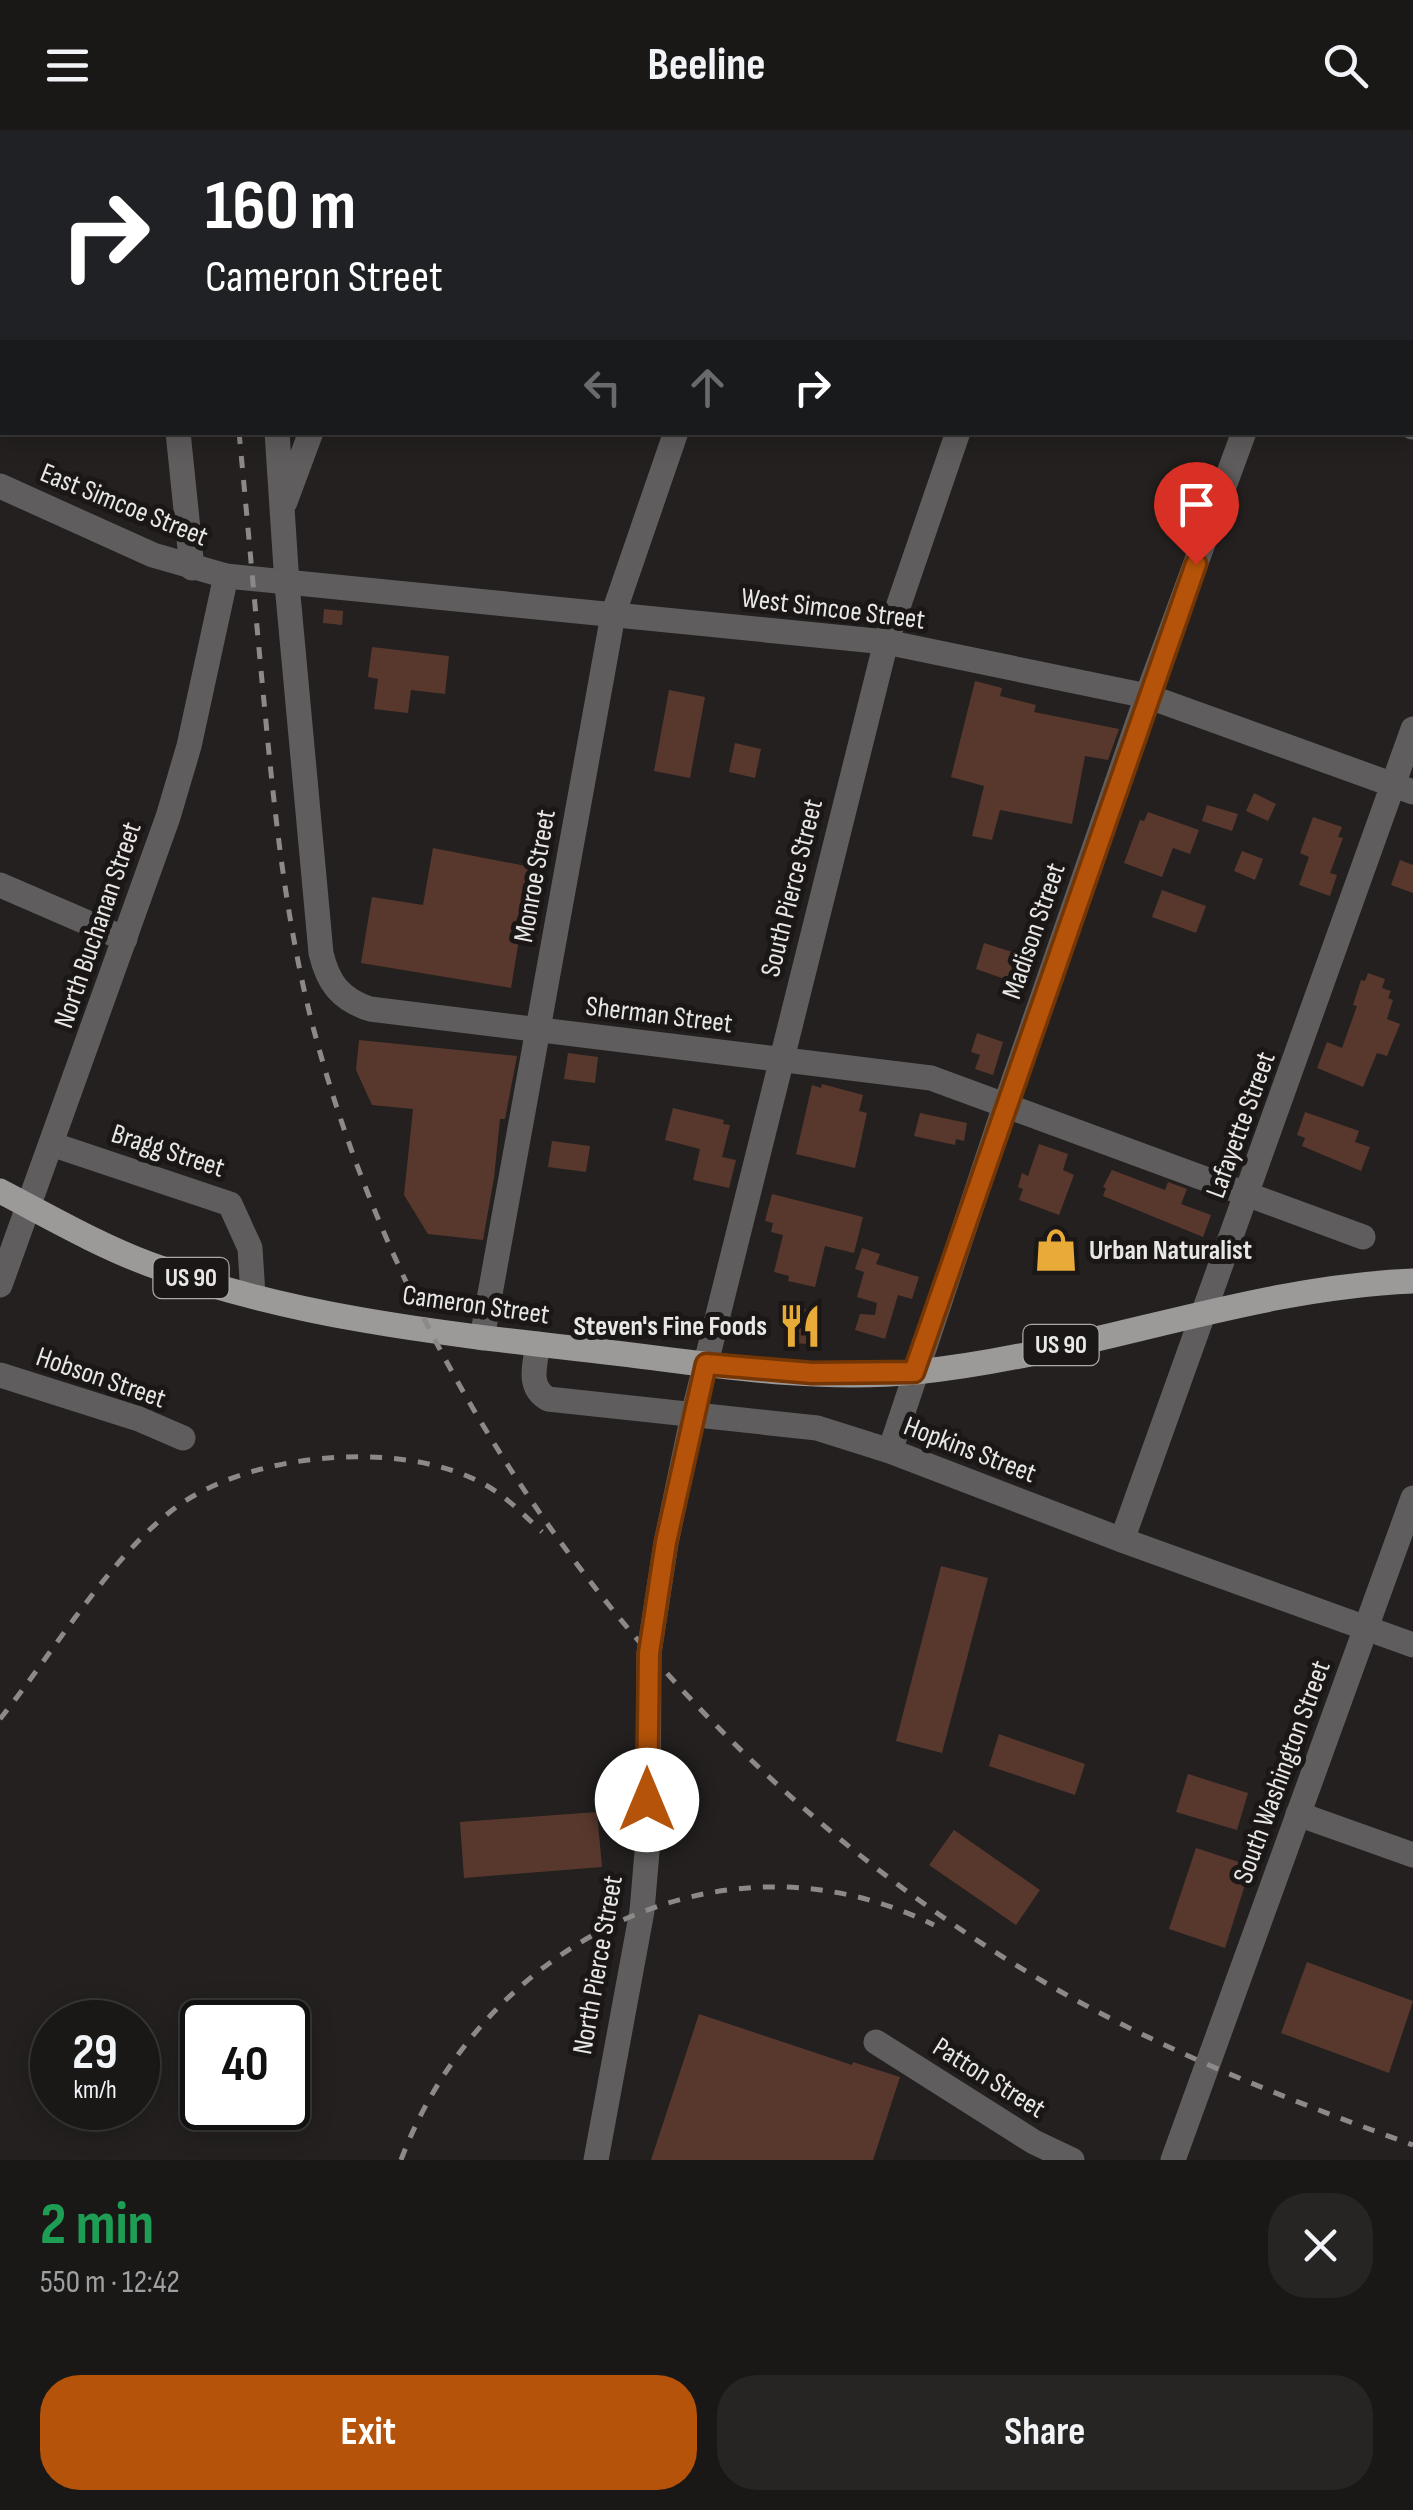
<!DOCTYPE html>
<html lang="en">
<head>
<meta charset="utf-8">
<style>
	:root { --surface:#1a1817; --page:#272524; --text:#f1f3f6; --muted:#9fa0a1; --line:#383736; --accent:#b45309 }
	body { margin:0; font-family:"Sofia Sans Condensed",sans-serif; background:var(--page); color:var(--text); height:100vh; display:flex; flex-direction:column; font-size:38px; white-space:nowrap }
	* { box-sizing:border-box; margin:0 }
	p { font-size:32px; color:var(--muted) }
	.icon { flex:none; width:55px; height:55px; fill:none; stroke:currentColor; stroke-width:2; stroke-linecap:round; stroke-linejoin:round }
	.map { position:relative; height:2030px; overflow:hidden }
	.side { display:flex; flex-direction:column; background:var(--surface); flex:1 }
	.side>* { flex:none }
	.banner { position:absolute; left:0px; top:0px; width:1415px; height:305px; box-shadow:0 5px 25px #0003,0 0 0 2px var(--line); background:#202124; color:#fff; overflow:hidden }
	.speed { position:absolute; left:30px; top:1870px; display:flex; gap:20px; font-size:50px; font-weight:700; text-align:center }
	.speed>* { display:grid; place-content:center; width:130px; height:130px; border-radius:50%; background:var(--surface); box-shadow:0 5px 25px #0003,0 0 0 2px var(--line); line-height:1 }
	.speed small { font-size:25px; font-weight:400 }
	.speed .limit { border:5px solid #111; border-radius:15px; background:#fff; color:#111 }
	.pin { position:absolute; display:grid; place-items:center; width:85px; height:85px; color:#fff; margin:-102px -42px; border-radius:50% 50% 50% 0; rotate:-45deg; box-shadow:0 0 10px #0007 }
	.pin .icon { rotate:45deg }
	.me { position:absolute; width:110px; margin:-55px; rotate:0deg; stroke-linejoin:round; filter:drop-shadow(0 0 8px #0008) }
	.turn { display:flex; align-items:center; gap:35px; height:210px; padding:0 40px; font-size:45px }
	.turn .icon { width:130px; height:130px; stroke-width:2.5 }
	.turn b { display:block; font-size:70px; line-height:85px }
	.lanes { display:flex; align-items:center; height:95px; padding:0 40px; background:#0003; justify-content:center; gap:50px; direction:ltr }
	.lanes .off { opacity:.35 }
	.round { display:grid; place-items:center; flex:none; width:105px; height:105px; border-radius:40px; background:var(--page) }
	.head { display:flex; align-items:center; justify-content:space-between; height:170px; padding:0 40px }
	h1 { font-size:60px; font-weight:700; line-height:75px; color:#1e9e55 }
	.cta { display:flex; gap:20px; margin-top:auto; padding:20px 40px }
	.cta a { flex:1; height:115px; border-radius:40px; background:var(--accent); color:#fff; font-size:40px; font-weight:700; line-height:115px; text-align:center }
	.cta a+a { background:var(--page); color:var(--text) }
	header { display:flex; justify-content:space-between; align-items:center; height:130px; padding:0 40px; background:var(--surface); font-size:45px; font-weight:700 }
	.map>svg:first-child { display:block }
	.building { fill:#58382d }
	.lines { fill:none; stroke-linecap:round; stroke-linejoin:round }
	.minor { stroke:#5f5d5d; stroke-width:25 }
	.major { stroke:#9c9999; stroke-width:25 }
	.rail { stroke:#8c8988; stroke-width:5; stroke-dasharray:12 12; stroke-linecap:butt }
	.route-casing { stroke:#753606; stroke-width:25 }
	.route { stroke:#b45309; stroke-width:18 }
	.labels { text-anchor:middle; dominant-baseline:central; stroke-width:10; stroke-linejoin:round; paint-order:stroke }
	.shield { fill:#1a1716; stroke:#aba9a8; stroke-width:2.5 }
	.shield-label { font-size:25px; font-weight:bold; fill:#e9e7e6 }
	.street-label { font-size:28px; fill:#e9e7e6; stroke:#1a1716 }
	.poi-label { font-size:28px; font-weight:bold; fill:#e9e7e6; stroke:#1a1716; text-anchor:start }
</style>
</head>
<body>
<header><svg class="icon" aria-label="menu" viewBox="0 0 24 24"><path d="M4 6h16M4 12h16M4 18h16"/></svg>Beeline<svg class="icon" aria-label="search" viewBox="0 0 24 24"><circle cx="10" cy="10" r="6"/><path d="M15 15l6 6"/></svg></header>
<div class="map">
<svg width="1413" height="2030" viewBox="0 0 1413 2030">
	<rect width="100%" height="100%" fill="#23201f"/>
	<g class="building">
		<path d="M324,479L343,481L342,495L323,493Z"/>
		<path d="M372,517L449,526L445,564L411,560L408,583L374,579L378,549L368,547Z"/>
		<path d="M975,551L1002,558L1000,566L1036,575L1034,582L1119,599L1108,630L1085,626L1072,694L1000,680L992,710L972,706L984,656L951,647Z"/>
		<path d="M669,560L705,567L690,648L654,641Z"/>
		<path d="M735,613L761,619L755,648L729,642Z"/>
		<path d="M1254,663L1276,674L1268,691L1246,681Z"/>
		<path d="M1207,675L1238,684L1232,701L1202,691Z"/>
		<path d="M1148,682L1199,700L1190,724L1173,718L1162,747L1124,733L1140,690L1144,691Z"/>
		<path d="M1313,687L1342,697L1338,707L1343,708L1330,743L1337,745L1330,766L1299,755L1309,727L1300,723Z"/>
		<path d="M433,718L531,737L511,858L361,833L372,767L423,775Z"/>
		<path d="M1242,721L1263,729L1255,750L1234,741Z"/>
		<path d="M1400,730L1413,735V763L1391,755Z"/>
		<path d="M1162,760L1206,776L1196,803L1152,787Z"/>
		<path d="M984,813L1025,826L1016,853L976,839Z"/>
		<path d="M1368,843L1385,849L1382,858L1391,861L1388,868L1393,870L1387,889L1400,894L1387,926L1377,923L1363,957L1317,938L1327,912L1342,918L1357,876L1353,875L1361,850L1365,851Z"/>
		<path d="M977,903L1003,912L993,945L975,939L980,925L971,922Z"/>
		<path d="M359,910L517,926L505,989H500L494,1048L483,1110L428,1104L404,1065L413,979L372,975L356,940Z"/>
		<path d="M568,923L598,927L595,953L564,949Z"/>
		<path d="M822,954L863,965L859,981L867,983L855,1038L796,1024L812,955L821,958Z"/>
		<path d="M673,978L724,990L723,994L730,995L722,1027L736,1030L729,1058L693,1050L700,1019L665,1010Z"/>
		<path d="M1305,982L1359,1001L1355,1012L1370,1017L1361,1041L1302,1016L1305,1008L1297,1005Z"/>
		<path d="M920,983L967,993L964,1011L956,1009L955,1015L914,1006Z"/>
		<path d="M552,1011L590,1016L586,1042L548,1037Z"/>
		<path d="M1039,1014L1068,1024L1063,1040L1074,1045L1059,1085L1019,1070L1023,1059L1018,1057L1022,1043L1028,1046Z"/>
		<path d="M1112,1040L1165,1060L1168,1052L1187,1059L1181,1074L1211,1085L1203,1107L1103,1066L1106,1058L1103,1057Z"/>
		<path d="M772,1064L863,1087L854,1123L825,1116L815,1157L788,1151L789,1146L774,1142L783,1105L771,1102L773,1093L765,1091Z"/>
		<path d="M862,1118L880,1124L876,1134L919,1147L912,1169L898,1165L885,1209L855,1200L860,1184L875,1185L877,1173L857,1167L864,1142L855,1139Z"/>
		<path d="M786,1177L811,1180L808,1214L793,1213L795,1200L789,1199L790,1192H785Z"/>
		<path d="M941,1436L988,1448L942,1623L896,1611Z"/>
		<path d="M999,1604L1085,1634L1075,1665L989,1636Z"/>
		<path d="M1188,1644L1248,1663L1237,1700L1176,1682Z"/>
		<path d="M597,1682L602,1737L464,1748L460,1692Z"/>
		<path d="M954,1700L1040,1760L1016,1795L929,1735Z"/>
		<path d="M1196,1718L1251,1736L1225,1818L1169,1799Z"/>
		<path d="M1307,1832L1413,1871L1389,1943L1281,1903Z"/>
		<path d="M699,1884L852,1935L853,1932L900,1947L873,2030H651Z"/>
	</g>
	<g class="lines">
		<g class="minor">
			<path d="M151,0V2"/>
			<path d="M256,0V2"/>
			<path d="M416,2L417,0"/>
			<path d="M785,2L786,0"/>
			<path d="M1066,2L1067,0"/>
			<path d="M1351,2L1352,0"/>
			<path d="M0,164L2,163"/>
			<path d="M1412,297H1413"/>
			<path d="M178,302L192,438"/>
			<path d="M277,302L287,454L321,823C328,853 340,869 370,879L931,948L1363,1107"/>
			<path d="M0,356L153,425L226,446L886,512L1147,566L1413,662"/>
			<path d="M285,372L311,302"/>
			<path d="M0,755L125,809"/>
			<path d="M51,1014L230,1074L250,1118L253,1165"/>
			<path d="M0,1155L168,687L189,616L226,446"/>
			<path d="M482,1208L613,485L676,302"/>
			<path d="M538,1214C535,1235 527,1257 548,1269L817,1298L890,1321L1122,1410L1413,1515"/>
			<path d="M0,1245L139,1289L183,1308"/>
			<path d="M890,1321L1006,973L1147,566L1244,302"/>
			<path d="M1122,1410L1413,599"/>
			<path d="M1298,1684L1413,1725"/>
			<path d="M876,1912L1034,2012L1072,2030"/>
			<path d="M596,2030L642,1781L648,1710L649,1523L666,1413L693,1285L886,512L958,302"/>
			<path d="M1173,2030L1413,1368"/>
		</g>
		<path class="major" d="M0,1061C48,1086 98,1115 149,1134C297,1190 459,1205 615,1223C714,1235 816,1252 916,1242C1085,1225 1243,1158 1413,1151"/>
		<g class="rail">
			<path d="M212,0V2"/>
			<path d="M239,302C248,396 256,489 265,582C275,687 286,791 312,893C416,1291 690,1644 1044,1852C1160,1920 1286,1969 1413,2015"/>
			<path d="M0,1589C53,1523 109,1428 175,1378C249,1323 394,1310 476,1350C502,1362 521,1382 542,1402"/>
			<path d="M401,2030C481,1816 721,1689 934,1795"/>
		</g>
	</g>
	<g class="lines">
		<g class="route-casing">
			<path id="route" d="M647,1670L649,1523L666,1412L706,1234L812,1243L914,1242L1196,434"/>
		</g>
		<use href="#route" class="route"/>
	</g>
	<defs>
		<g id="shop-bare" transform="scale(3.45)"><path d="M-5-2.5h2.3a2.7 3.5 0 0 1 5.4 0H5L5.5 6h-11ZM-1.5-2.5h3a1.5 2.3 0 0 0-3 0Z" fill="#e8ab37" stroke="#1a1716" stroke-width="2.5" paint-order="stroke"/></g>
		<g id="restaurant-bare" transform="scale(3.45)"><path d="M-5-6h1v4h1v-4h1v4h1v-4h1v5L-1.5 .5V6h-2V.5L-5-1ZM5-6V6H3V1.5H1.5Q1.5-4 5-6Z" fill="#e8ab37" stroke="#1a1716" stroke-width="2.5" paint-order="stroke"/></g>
	</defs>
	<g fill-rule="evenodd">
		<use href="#shop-bare" x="1056" y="1120"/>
		<use href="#restaurant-bare" x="800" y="1196"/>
	</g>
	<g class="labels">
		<g class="shield">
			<rect x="153.5" y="1128" width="75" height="40" rx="8"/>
			<rect x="1023.5" y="1195" width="75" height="40" rx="8"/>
		</g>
		<g class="shield-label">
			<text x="191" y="1148">US 90</text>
			<text x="1061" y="1215">US 90</text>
		</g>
		<g class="street-label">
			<text transform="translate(124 375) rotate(22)">East Simcoe Street</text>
			<text transform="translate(833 479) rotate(7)">West Simcoe Street</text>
			<text transform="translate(535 746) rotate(-80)">Monroe Street</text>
			<text transform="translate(792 758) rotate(-76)">South Pierce Street</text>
			<text transform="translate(98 795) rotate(-71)">North Buchanan Street</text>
			<text transform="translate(1034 801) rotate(-71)">Madison Street</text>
			<text transform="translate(659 885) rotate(7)">Sherman Street</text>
			<text transform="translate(1241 995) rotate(-70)">Lafayette Street</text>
			<text transform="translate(168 1021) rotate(18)">Bragg Street</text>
			<text transform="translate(476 1175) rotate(8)">Cameron Street</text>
			<text transform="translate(101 1248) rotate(19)">Hobson Street</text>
			<text transform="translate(970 1320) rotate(21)">Hopkins Street</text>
			<text transform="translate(1282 1642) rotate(-70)">South Washington Street</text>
			<text transform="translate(598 1835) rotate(-80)">North Pierce Street</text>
			<text transform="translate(989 1948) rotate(32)">Patton Street</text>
		</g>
		<g class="poi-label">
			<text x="1089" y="1120">Urban Naturalist</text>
			<text x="767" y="1196" text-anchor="end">Steven's Fine Foods</text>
		</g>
	</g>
</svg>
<div class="speed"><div>29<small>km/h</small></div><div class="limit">40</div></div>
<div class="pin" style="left:1196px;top:434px;background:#d93025"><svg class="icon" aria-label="arrive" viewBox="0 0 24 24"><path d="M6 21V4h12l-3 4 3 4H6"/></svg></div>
<svg class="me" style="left:647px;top:1670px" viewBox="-20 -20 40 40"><circle r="19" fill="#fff"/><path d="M0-13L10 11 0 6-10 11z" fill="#b45309"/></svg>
<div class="banner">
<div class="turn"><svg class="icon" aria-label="right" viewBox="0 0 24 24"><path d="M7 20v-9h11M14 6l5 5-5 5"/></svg><div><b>160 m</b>Cameron Street</div></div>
<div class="lanes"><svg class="icon off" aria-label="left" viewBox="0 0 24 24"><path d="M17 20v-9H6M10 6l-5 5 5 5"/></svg><svg class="icon off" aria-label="ahead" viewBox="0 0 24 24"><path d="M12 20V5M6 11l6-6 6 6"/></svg><svg class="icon" aria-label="right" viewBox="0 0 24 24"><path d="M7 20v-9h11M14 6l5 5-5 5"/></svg></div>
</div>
</div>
<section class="side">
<div class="head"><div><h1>2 min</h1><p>550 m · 12:42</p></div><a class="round"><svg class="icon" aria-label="close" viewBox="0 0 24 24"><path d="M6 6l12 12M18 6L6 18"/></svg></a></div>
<div class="cta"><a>Exit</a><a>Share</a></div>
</section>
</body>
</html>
